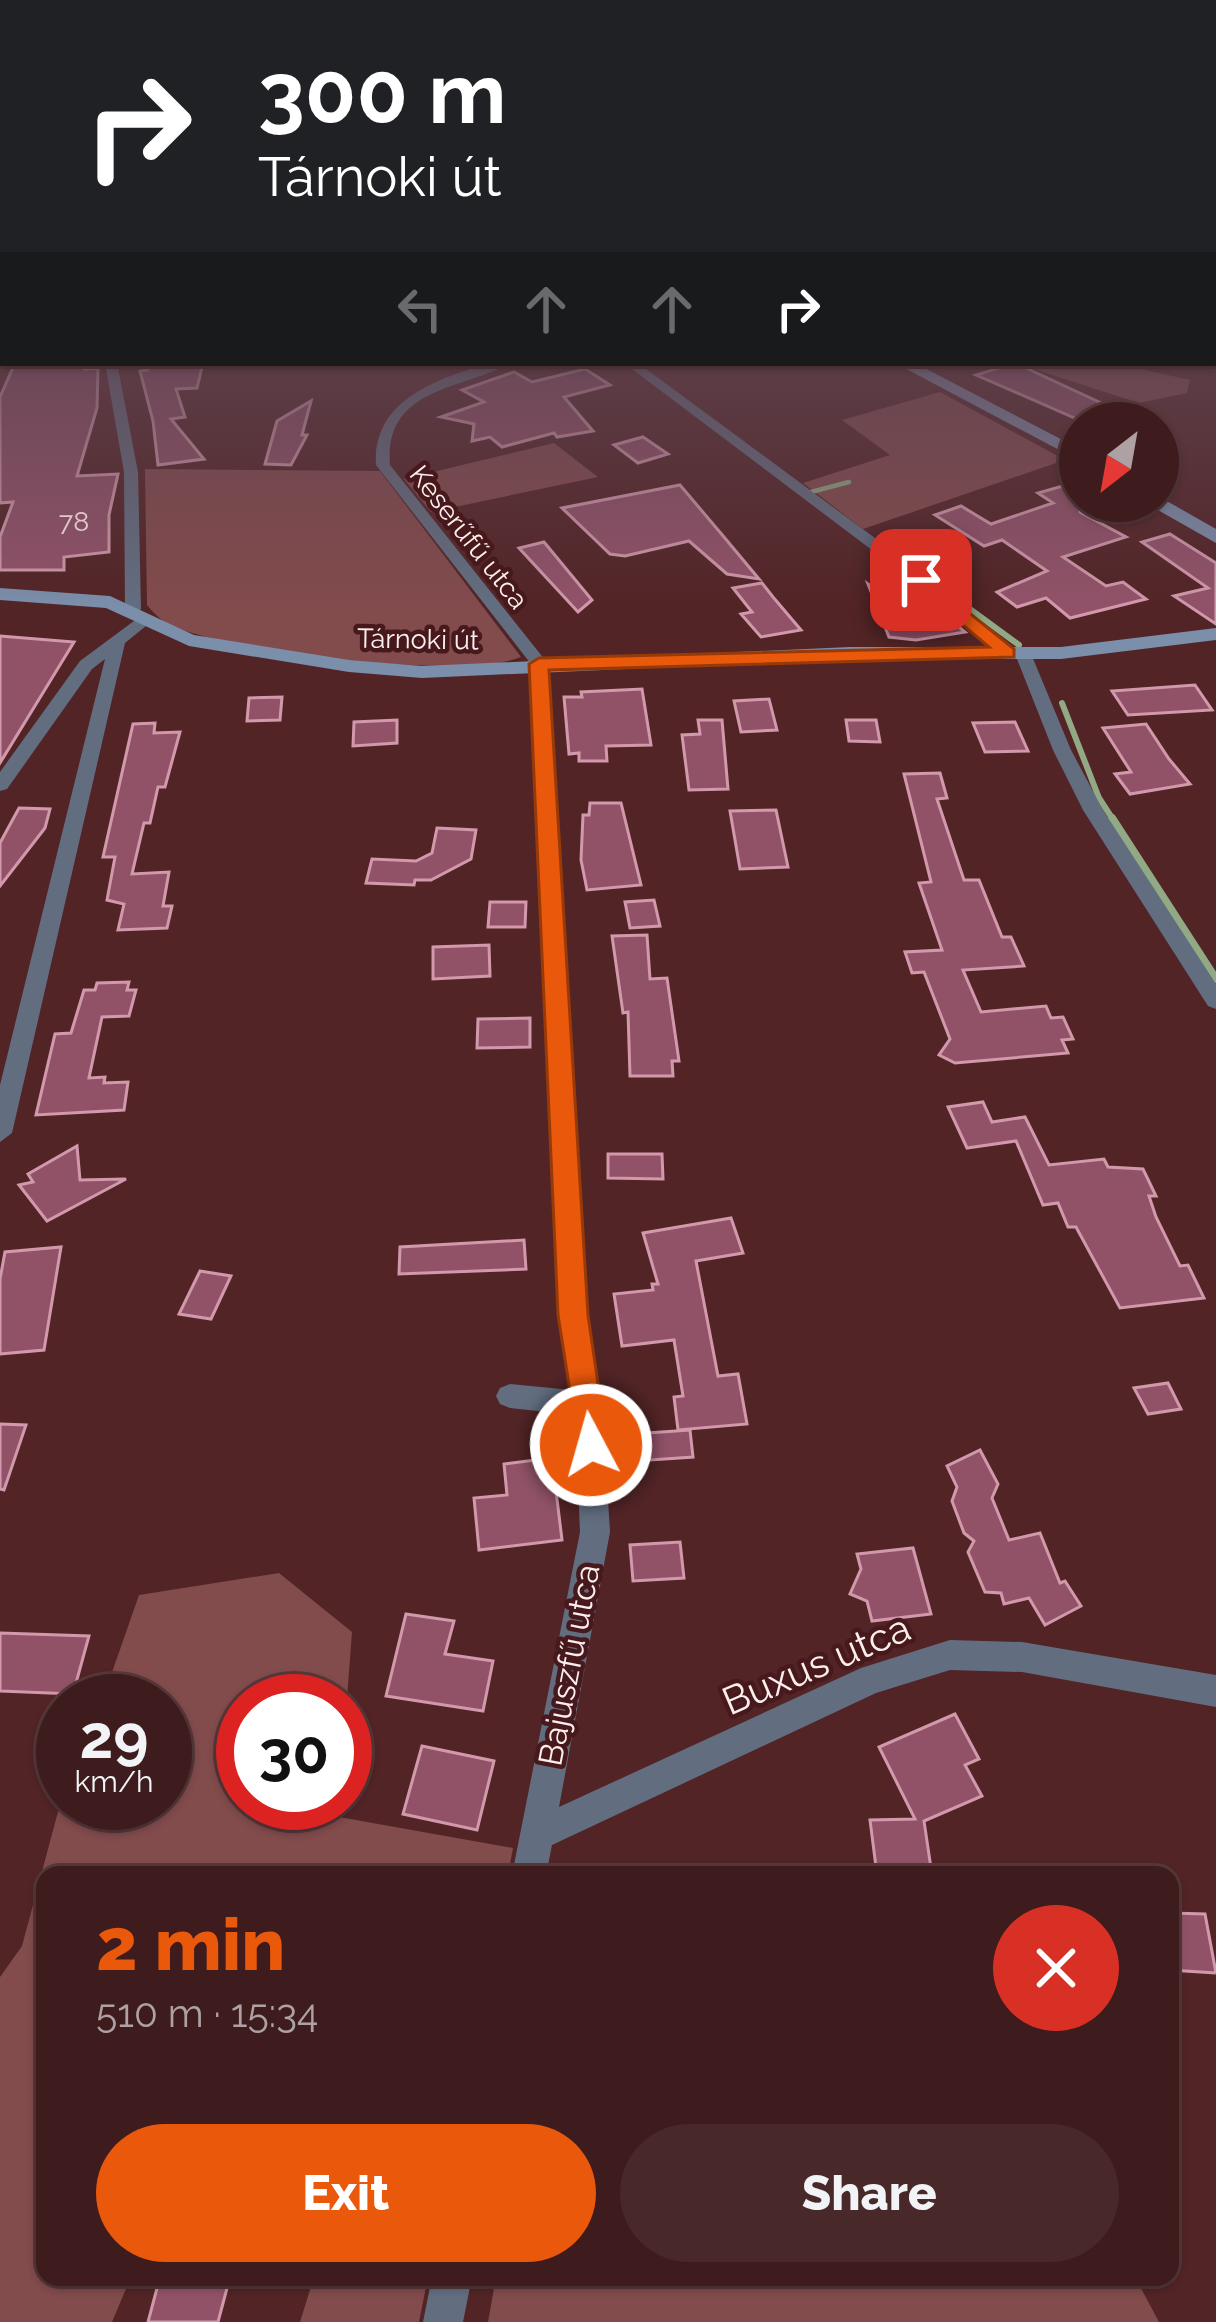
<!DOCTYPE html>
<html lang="en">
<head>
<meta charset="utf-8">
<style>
	:root { --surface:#3e1b1c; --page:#492829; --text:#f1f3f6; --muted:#ada1a3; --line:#57393b; --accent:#ea580c }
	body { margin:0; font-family:Raleway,sans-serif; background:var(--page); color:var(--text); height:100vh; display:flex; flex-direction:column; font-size:45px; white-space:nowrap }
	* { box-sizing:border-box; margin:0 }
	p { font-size:39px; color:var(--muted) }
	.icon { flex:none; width:66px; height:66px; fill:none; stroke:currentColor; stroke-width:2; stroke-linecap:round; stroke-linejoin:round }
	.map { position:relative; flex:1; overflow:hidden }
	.drawer { position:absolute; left:36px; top:1866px; width:1143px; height:420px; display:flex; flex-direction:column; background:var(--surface); border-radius:24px; box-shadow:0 3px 9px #0004,0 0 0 3px var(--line) }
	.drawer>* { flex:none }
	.guide { position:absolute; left:0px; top:0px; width:1218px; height:366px; box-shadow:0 3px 9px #0004,0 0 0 3px var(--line); background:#202124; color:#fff; overflow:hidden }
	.needle { width:78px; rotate:211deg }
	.buttons { position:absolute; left:1059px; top:402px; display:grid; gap:24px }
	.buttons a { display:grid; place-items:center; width:120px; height:120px; border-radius:50%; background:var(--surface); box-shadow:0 3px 9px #0004,0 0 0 3px var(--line); font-size:60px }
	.speed { position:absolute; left:36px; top:1674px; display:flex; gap:24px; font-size:60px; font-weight:700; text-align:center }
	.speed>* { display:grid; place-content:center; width:156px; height:156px; border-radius:50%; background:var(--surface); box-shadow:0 3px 9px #0004,0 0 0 3px var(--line); line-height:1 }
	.speed small { font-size:30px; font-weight:400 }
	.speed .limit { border:18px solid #d22; background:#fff; color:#111 }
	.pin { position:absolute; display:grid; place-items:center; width:102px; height:102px; color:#fff; margin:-51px; border-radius:24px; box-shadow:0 6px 18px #0006 }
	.me { position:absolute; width:132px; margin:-66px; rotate:354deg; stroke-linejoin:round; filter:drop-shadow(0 0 9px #0008) }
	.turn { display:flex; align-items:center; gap:42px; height:252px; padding:0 60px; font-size:54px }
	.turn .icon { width:156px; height:156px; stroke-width:2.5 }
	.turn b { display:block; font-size:84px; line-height:102px }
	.lanes { display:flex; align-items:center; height:114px; padding:0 60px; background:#0003; justify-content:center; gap:60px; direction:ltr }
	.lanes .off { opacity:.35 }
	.round { display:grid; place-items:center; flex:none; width:126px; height:126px; border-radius:63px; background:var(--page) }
	.overview { display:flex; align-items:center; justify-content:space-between; height:204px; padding:0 60px }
	h1 { font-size:72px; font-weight:800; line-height:90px; color:var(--accent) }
	.primary-button { display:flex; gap:24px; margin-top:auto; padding:24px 60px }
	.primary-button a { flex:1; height:138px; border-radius:72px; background:var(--accent); color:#fff; font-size:48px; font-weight:800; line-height:138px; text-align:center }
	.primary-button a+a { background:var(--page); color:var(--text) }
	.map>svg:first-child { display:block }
	.green { fill:#824b4c }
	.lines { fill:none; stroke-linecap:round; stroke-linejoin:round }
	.stream-far2 { stroke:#91a984; stroke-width:4.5 }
	.stream-far1 { stroke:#91a984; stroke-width:6 }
	.stream { stroke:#91a984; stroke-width:8 }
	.building { fill:#915268; stroke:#d199ab; stroke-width:3 }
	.street { fill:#626e80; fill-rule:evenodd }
	.secondary { fill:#7b8eaa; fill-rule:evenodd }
	.route { fill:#ea580c; stroke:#983908; stroke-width:3 }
	.labels { text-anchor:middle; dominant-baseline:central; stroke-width:9; stroke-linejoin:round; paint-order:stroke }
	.number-label { font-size:27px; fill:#e0c8cc }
	.far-street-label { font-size:27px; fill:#fbefee; stroke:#47191d }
	.street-label { font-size:33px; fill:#fbefee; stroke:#47191d }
	.near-street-label { font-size:39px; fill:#fbefee; stroke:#47191d }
</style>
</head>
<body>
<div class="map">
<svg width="1216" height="2322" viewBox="0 0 1216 2322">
	<rect width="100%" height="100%" fill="#522426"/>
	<g class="green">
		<path d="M1015,363H1114L1190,380L1187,393L1139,403Z"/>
		<path d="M940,392L1065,460L863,529L803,483L890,455L842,420Z"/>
		<path d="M554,443L598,477L431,512L404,479Z"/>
		<path d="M145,469L380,471L521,657C463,681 235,652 175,627C163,622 155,615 147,605Z"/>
		<path d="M279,1573L352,1632L345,1725V1701H243V1803H339V1817L513,1848L508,1875H45V2277H131L112,2322H0V1977L22,1946L63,1793V1803H165V1701H102L139,1595Z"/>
		<path d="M314,2277H428L419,2322H300Z"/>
		<path d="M496,2277H1135L1159,2322H488Z"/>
	</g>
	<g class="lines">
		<path class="stream-far2" d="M811,492L849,482"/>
		<g class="stream-far1">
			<path d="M922,574L1019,645"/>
			<path d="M1062,703L1099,798L1114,821"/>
		</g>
		<path class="stream" d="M1112,818L1216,979"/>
	</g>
	<g class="building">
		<path d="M15,363H86L85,369L98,368L97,408L77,476L118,474L109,515V552L64,557V570H0V537L13,502L0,503V397Z"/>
		<path d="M149,363H203L197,388L176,389L185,417L171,419L204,459L158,465L153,421L140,371L148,370Z"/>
		<path d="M1015,363L1112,408L1079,420L976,375Z"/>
		<path d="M585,369L610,385L564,397L593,431L557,437L554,433L502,447L490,437L472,441L474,424L441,417L484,402L462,390L514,372L532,382Z"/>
		<path d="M311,401L302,435H307L291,465L265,464L277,421Z"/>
		<path d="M643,437L668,454L638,463L614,445Z"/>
		<path d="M1080,481V512L1126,537L1063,557L1106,586L1123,582L1146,599L1070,618L1046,598L1017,607L997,592L1047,571L1002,540L984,546L935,515L961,506L991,524L1053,503L1038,493Z"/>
		<path d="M680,485L724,537L759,579L727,574L689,541L625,556L610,554L562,508Z"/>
		<path d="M1170,534L1216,563V624L1174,596L1208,588L1142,542Z"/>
		<path d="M544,542L592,600L578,612L519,548Z"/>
		<path d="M762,583L773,597L801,630L761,637L741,614L752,612L733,588Z"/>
		<path d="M868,584L906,612L933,605L965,632L916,640L889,637Z"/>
		<path d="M0,636L74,642L0,763Z"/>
		<path d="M1195,685L1212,710L1128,715L1112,691Z"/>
		<path d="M642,689L651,745L606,746L607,761H579V753L569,754L564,697H582L581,692Z"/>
		<path d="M282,697L280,720L247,721L249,698Z"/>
		<path d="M769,699L777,730L741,732L734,701Z"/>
		<path d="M397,720V743L353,746L354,722Z"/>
		<path d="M698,720H722L728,789L689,790L682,735L700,734Z"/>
		<path d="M846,720H876L880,742L849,741Z"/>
		<path d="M1015,722L1028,751L985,752L973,723Z"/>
		<path d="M155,723L154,733L180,732L165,787H158L150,823H144L132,874L169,872L163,906H172L167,928L118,930L124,904L107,900L115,857H103L133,724Z"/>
		<path d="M1146,724L1169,759L1190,784L1130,794L1115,774L1131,772L1103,728Z"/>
		<path d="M940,773L947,798L937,799L964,880H979L1002,937H1011L1024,966L963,970L981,1012L1046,1006L1051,1018L1063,1017L1073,1039L1062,1040L1068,1053L955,1063L939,1055L950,1039L924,972L912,973L905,952L942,950L919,883L931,882L904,774Z"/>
		<path d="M590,803H621L641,885L587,890L581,860L583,815H589Z"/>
		<path d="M19,808L50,809L45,828L0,886V843Z"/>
		<path d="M776,810L788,867L740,869L730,811Z"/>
		<path d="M437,828L476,830L471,859L431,880H415L414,885L366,883L372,859L416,861L432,853Z"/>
		<path d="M654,900L660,926L630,928L625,902Z"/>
		<path d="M490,902H526L525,927H488Z"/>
		<path d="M647,935L650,979L667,978L679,1061H672L673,1076H630L628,1012L623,1013L612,936Z"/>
		<path d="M489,945L490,976L433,979V947Z"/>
		<path d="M129,982L127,990H136L129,1016L102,1017L89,1078L105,1077L104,1083L128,1082L124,1110L36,1115L55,1034L71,1033L84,990H95L97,983Z"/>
		<path d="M530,1018V1047L477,1048L478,1019Z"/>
		<path d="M983,1102L992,1122L1025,1117L1049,1165L1104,1159L1108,1167L1143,1169L1156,1196H1149L1156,1217L1180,1266L1188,1265L1204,1298L1120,1308L1076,1227H1068L1058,1203L1043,1205L1016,1141L967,1148L948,1107Z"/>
		<path d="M77,1146L80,1180L126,1179L47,1221L19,1185L33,1182L28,1174Z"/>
		<path d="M608,1154H662L663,1179L608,1178Z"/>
		<path d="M731,1218L743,1253L696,1261L718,1376L738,1374L747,1424L678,1430L674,1397L683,1396L674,1340L622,1346L614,1294L653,1290L652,1284H658L643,1233Z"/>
		<path d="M524,1240L526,1269L399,1274L400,1247Z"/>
		<path d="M61,1247L44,1350L0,1354V1279L5,1252Z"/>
		<path d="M200,1271L231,1276L211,1319L179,1314Z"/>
		<path d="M1168,1383L1181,1409L1148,1414L1134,1388Z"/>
		<path d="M0,1424L26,1425L4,1490L0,1489Z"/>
		<path d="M690,1430L693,1457L636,1461L633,1434Z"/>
		<path d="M980,1450L998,1484L992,1498L1009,1540L1040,1533L1060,1583L1065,1581L1081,1606L1045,1625L1029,1598L1004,1604L1001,1593L985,1592L968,1552L974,1541L964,1533L952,1501L957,1487L947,1466Z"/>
		<path d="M552,1458L562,1540L479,1550L474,1498L507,1495L504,1464Z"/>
		<path d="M680,1542L684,1578L633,1581L630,1545Z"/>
		<path d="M913,1548L931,1614L872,1621L867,1601L850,1594L861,1569L857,1554Z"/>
		<path d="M406,1614L454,1621L445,1654L493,1661L483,1711L386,1696Z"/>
		<path d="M0,1633L89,1636L73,1694L0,1691Z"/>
		<path d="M955,1714L979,1759L965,1765L982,1796L924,1821L932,1875H877L870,1820L915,1819L879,1747Z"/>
		<path d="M422,1746L494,1761L477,1830L403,1814Z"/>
		<path d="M1170,1913L1205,1914L1216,1973L1170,1970Z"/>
		<path d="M160,2277H230L218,2322H148Z"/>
	</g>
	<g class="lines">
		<g class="street">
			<rect x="1215" y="352" width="1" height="8"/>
			<path d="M105,363H117L138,472L141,609L133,614L125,609L124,472Z"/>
			<path d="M491,363H511C462,390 384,387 390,465L545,660L550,681L586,1315L602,1404L610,1532L559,1807L861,1668L950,1640L1022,1642L1216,1675V1707L1022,1672L950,1670L876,1693L552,1845L546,1875H512L580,1532L575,1415L510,1408L500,1404L496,1396L500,1388L510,1384L572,1390L560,1315L532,681L531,664L376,465C372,400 438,378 491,363Z"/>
			<path d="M624,363H638L921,572L1015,652L1029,649L1071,750L1103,810L1216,984V1009L1208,1006L1083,810L1053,750L1015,654L1001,657L909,578Z"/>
			<path d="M138,618L152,621L125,643L12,1133L0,1142V1085L105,659L92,669L7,789L0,791V772L80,661Z"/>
			<path d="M432,2277H472L463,2322H423Z"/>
		</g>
		<g class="secondary">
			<path d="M895,363H915L1080,449V461Z"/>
			<path d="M1158,496L1216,529V543L1149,505L1147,501H1158Z"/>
			<path d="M0,588L110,596L194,635L349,660L422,666L850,647H1061L1216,628V640L1061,659H850L422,678L349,672L189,646L106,608L0,600Z"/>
		</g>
	</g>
	<linearGradient id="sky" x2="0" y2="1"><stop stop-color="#2d1415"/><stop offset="0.47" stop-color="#604552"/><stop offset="1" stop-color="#604552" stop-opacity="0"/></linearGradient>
	<rect width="1216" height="608" fill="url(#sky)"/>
	<path class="route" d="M921,574L1014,649V657L549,670L588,1315L607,1445L603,1455L591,1459L580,1455L558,1315L529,664L539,658L989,647L915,584L912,580Z"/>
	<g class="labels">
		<g class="number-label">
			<text x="74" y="521">78</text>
		</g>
		<g class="far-street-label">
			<text transform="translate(469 537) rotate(52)">Keserűfű utca</text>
			<text transform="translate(418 639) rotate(1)">Tárnoki út</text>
		</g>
		<g class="street-label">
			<text transform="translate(569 1665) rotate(-79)">Bajuszfű utca</text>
		</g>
		<g class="near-street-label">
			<text transform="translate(816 1664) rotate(-23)">Buxus utca</text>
		</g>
	</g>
</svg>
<div class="buttons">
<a><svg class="needle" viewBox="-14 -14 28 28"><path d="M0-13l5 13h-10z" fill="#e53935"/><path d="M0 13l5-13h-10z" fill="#ada1a3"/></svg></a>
</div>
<div class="speed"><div>29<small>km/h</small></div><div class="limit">30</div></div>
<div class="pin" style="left:921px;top:580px;background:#d93025"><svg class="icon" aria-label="arrive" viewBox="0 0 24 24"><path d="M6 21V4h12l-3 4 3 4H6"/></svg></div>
<svg class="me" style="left:591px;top:1445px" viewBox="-20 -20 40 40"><circle r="17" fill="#ea580c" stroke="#fff" stroke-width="3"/><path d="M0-11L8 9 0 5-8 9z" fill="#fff"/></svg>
<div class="guide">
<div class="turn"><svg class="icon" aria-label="right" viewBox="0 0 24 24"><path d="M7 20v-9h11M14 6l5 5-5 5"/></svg><div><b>300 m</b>Tárnoki út</div></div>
<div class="lanes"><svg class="icon off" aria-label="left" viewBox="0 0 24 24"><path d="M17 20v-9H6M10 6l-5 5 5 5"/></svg><svg class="icon off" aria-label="ahead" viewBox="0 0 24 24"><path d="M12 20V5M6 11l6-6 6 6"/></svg><svg class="icon off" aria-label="ahead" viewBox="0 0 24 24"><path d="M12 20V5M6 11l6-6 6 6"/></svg><svg class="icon" aria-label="right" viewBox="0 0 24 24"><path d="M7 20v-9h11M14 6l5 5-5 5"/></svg></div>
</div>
<section class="drawer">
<div class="overview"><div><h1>2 min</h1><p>510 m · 15:34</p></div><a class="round" style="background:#d93025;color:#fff"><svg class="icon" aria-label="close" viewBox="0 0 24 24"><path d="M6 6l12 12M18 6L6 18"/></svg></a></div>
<div class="primary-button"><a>Exit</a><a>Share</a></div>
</section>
</div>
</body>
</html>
